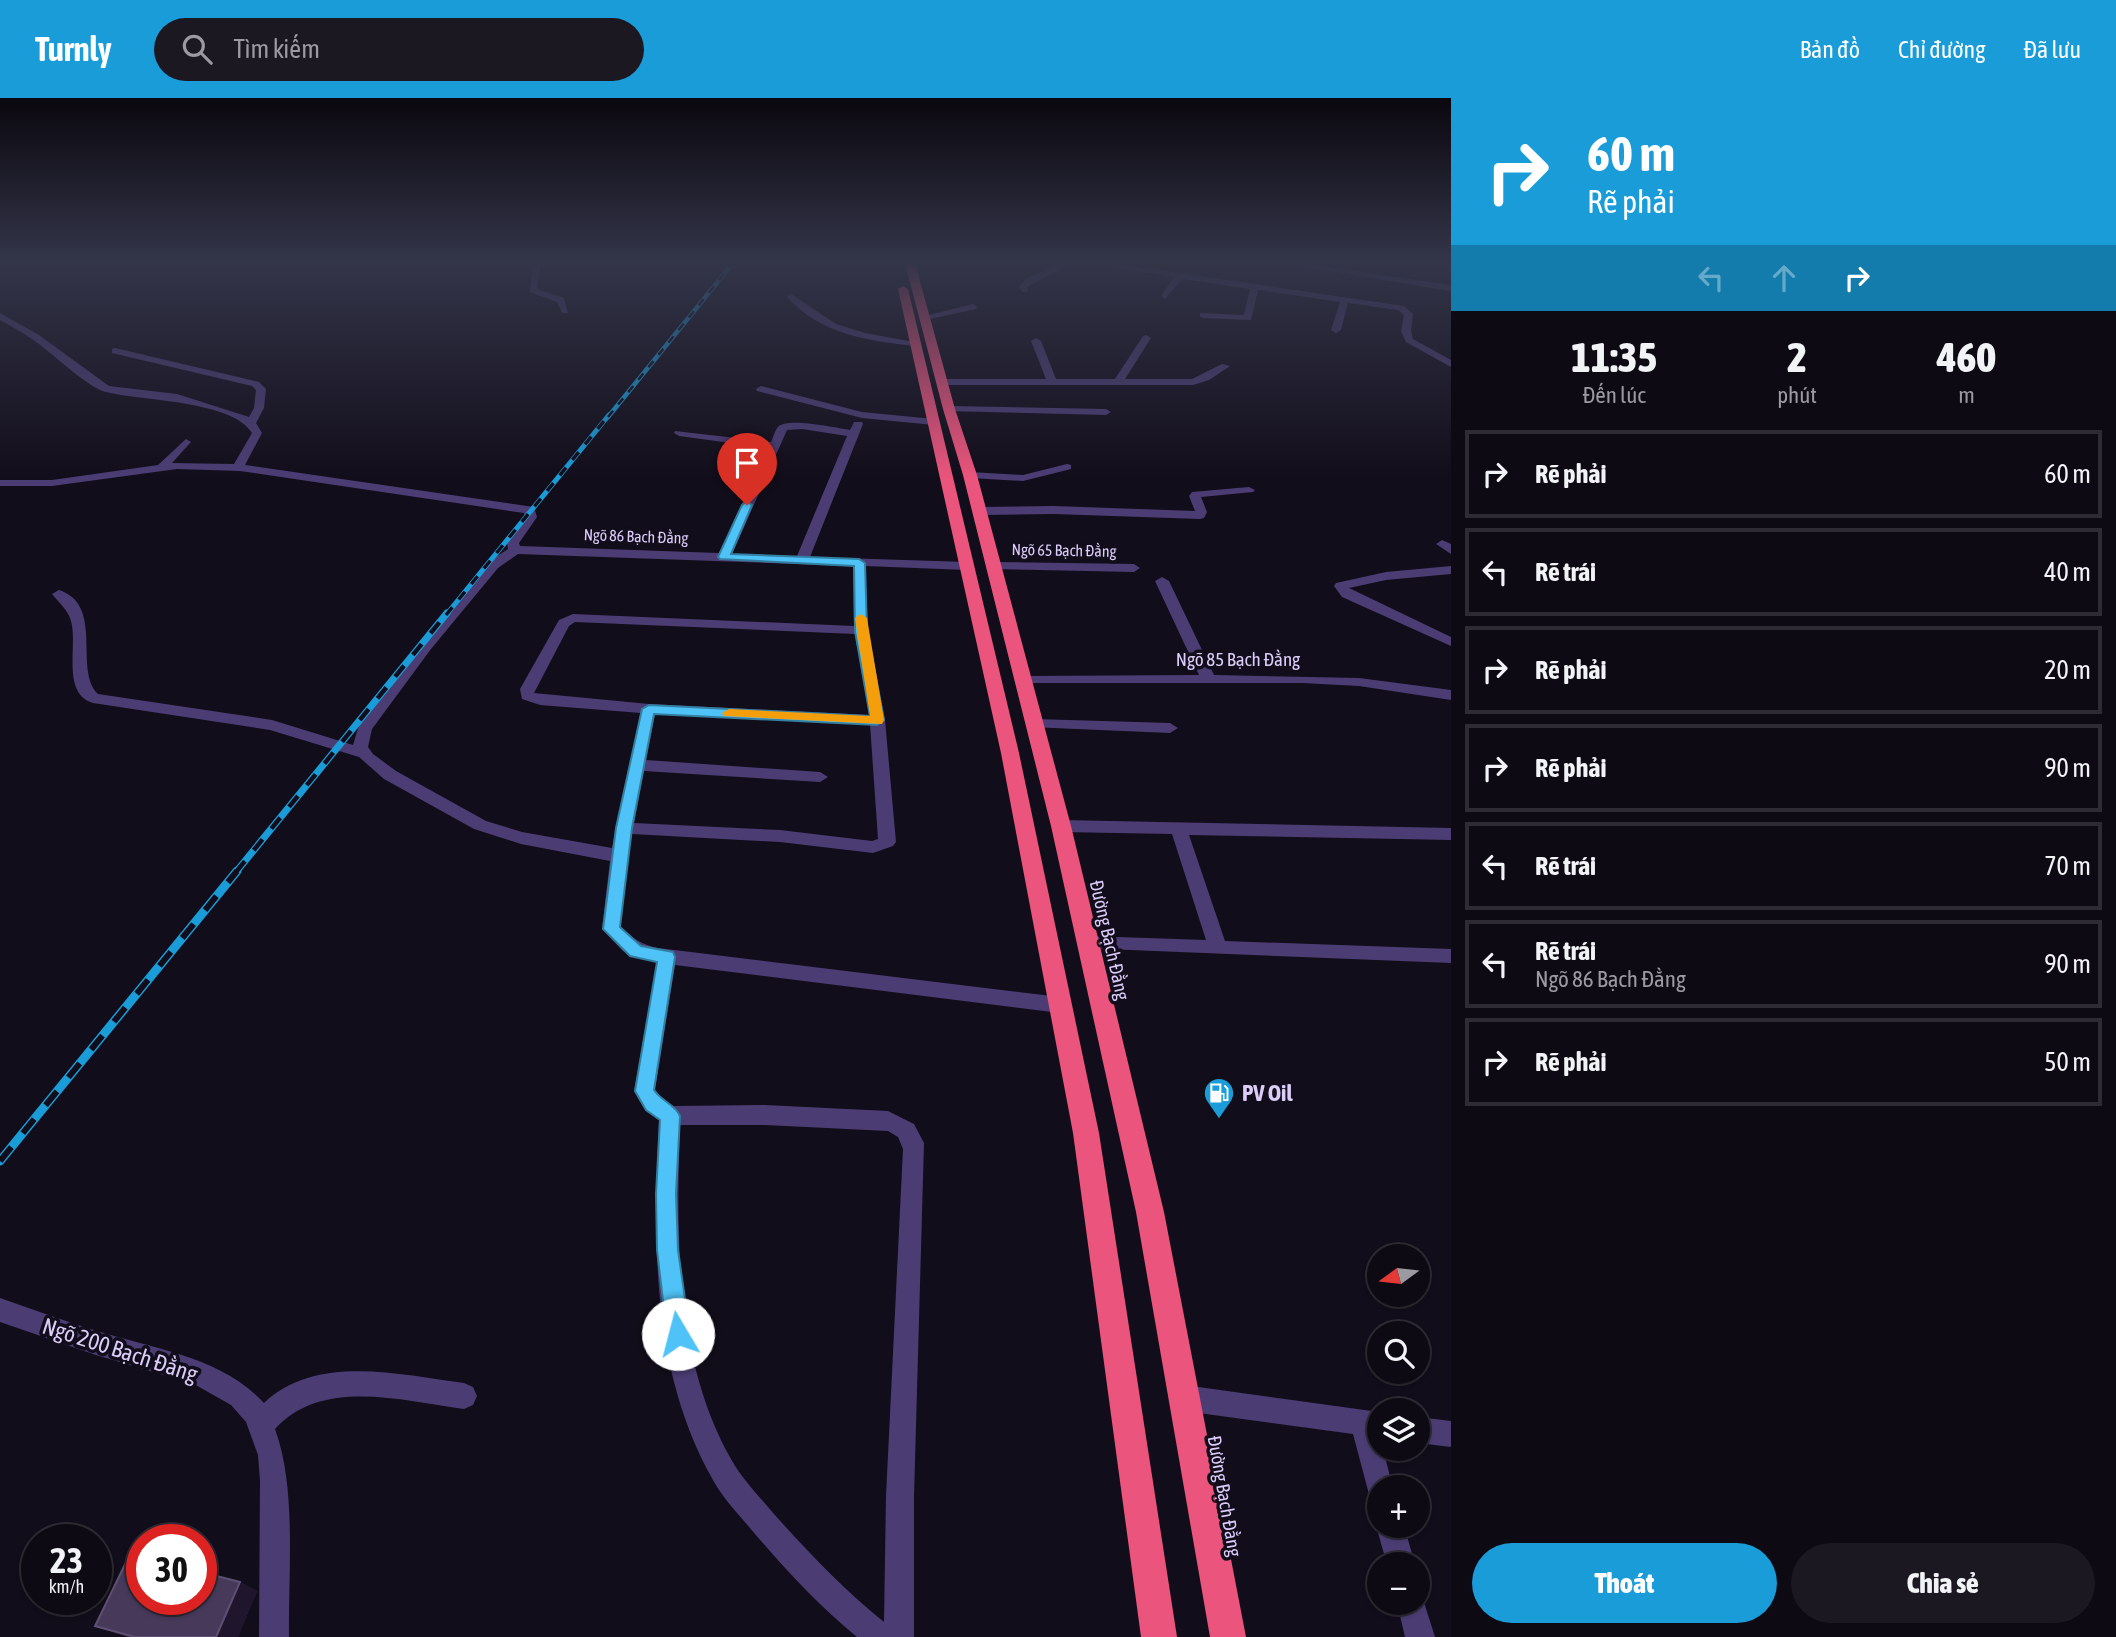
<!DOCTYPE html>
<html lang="vi">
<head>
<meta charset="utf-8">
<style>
	:root { --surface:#0e0a14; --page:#1c1822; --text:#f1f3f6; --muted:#9b9aa0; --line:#2e2b34; --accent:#199cd8 }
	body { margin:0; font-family:"Asap Condensed",sans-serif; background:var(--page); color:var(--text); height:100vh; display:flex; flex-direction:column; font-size:26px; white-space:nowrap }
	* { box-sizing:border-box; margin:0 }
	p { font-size:23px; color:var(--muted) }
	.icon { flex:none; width:38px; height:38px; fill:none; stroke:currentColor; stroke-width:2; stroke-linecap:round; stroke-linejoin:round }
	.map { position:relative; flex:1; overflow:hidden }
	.details { display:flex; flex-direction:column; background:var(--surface); width:665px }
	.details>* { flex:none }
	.hud { background:#199cd8; color:#fff; overflow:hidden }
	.needle { width:46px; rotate:255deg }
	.tools { position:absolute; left:1367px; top:1146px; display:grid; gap:14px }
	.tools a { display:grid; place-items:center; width:63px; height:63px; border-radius:50%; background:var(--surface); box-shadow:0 2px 5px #0004,0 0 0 2px var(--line); font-size:35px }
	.speed { position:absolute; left:21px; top:1426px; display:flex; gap:14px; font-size:35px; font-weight:700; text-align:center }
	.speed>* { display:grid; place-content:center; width:91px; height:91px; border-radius:50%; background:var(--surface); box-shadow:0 2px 5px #0004,0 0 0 2px var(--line); line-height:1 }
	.speed small { font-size:18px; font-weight:400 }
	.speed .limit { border:10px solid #d22; background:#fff; color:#111 }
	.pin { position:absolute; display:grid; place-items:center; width:60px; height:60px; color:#fff; margin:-72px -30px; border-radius:50% 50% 50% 0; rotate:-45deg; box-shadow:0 0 7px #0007 }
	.pin .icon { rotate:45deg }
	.me { position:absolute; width:77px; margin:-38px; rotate:352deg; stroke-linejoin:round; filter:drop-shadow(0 0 5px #0008) }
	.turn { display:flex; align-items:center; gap:24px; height:147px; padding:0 21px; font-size:32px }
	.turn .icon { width:91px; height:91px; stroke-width:2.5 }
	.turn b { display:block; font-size:49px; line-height:60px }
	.lanes { display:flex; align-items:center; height:66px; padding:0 21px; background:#0003; justify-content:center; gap:35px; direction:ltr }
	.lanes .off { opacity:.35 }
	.eta { display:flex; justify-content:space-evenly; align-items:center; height:119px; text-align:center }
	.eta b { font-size:42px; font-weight:800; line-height:49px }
	.primary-button { display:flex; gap:14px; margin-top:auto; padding:14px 21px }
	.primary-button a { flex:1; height:80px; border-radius:42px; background:var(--accent); color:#fff; font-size:28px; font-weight:800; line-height:80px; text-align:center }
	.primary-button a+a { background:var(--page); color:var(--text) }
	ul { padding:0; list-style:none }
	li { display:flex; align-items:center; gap:21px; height:88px; margin:0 14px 10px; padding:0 7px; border:4px solid var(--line); border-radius:0px }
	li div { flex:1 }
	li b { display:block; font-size:26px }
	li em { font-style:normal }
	header { display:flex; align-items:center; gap:42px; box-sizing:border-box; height:98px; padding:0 35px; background:var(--accent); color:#fff }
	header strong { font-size:33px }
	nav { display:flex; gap:38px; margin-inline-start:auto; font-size:24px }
	.search { width:490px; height:63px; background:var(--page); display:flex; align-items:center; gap:18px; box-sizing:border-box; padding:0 24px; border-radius:38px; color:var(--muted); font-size:26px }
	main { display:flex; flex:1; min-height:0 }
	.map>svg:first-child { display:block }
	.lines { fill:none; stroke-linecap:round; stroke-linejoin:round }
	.minor { fill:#4b3d74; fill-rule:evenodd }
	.highway { fill:#eb547c; fill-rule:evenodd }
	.rail-far3-casing { stroke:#199cd8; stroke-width:4.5 }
	.rail-far2-casing { stroke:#199cd8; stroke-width:5 }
	.rail-far1-casing { stroke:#199cd8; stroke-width:7 }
	.rail-casing { stroke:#199cd8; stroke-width:9 }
	.rail-far3 { stroke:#120d1a; stroke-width:2.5; stroke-dasharray:8; stroke-linecap:butt }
	.rail-far2 { stroke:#120d1a; stroke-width:3.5; stroke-dasharray:10; stroke-linecap:butt }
	.rail-far1 { stroke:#120d1a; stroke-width:4.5; stroke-dasharray:14; stroke-linecap:butt }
	.rail { stroke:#120d1a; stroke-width:6; stroke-dasharray:18; stroke-linecap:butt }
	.wall { fill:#352746 }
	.shaded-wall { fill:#1f152d }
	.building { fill:#46395a; stroke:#5e5073; stroke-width:2 }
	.route { fill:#4fc3f7; stroke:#337fa1; stroke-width:2 }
	.slow { fill:#f59e0b }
	.labels { text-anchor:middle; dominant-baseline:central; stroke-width:7; stroke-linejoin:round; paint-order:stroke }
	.far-street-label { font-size:16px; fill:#dbccf9; stroke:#120d1a }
	.street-label { font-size:19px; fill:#dbccf9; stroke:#120d1a }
	.near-poi-label { font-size:23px; font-weight:bold; fill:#dbccf9; stroke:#120d1a; text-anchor:start }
	.near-street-label { font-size:23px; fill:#dbccf9; stroke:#120d1a }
</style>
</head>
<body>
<header>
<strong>Turnly</strong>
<div class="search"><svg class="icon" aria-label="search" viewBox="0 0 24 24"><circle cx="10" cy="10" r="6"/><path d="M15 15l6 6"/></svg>Tìm kiếm</div>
<nav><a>Bản đồ</a><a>Chỉ đường</a><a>Đã lưu</a></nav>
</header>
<main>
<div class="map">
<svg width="1451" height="1539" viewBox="0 0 1451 1539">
	<rect width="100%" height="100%" fill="#120d1a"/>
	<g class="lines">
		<g class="minor">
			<path d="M533,165H541L537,191L564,200L568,215H562L557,204L530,194Z"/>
			<path d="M1028,165H1037L1028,170L1024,168Z"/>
			<path d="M1062,165H1072L1027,189L1028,194H1022L1019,188L1027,180Z"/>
			<path d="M1088,165H1106L1180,175L1404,208L1413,216L1411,233L1413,241L1451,262V269L1406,244L1401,233L1404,217L1398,212L1348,205L1341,232L1336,235L1331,232L1340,204L1258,192L1251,222L1203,220L1200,219V215L1244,217L1250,191L1182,181L1165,201L1161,198L1174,179Z"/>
			<path d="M1280,165H1298L1451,187V193Z"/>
			<path d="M791,196L836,226L865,235L920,245L915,248C868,243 820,236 787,199Z"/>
			<path d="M973,206L977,209L976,211L925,222L921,219Z"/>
			<path d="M0,215L39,237L109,288L177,296L249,319L254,310L256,292L252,288L112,255V251L115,250L259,284L266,291L264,310L256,325L262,335L245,367L534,409L537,419L519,445L520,448L719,455L768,350L679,338L674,335L675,333L771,344C773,340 775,332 778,329C787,319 836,330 850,332L854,324H862L863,326L810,459L967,464L973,468L967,472L865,468L868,532L885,622L896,744L893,748L873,755L780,744L632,736L620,816V829C631,840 643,847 658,850L1060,899L1067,901L1070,907L1067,913L1060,915L675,867L655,991L660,999L673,1008L765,1007L888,1013L914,1026L924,1045L914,1398V1539H857C819,1508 787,1473 755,1436C741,1419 724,1402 713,1382C651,1273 653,1143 659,1022L646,1013L634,993L657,865L623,853L602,831L610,763L521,746L474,731L384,681L359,659L270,632L93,605C61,596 78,547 71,523C68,512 59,505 52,496L59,492C105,507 73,572 98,596L272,622L353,647L359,627L421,545L488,464L508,451L507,445L525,419L524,415L240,373L177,371L52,388H0V382H52L158,367L186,341L191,344L172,365L234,366L252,335C232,302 140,303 106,294C88,290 50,253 32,241C22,234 11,228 0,222ZM802,331L847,338L797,458L732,456L787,332ZM518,456L853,468L854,528L573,516L559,522L520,591L522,601L540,607L641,615L612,750L522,734L486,723L396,673L373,656L368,649L372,631L431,551L498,470ZM575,524L855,536L869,617L649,606L534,595L569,528ZM655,616L870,626L878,741L872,743L780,732L634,725L644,673L820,684L828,679L820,674L646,662ZM680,1027H765L888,1033L898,1039L903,1051L886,1398L884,1524C844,1492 808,1454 774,1416C759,1398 742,1381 731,1361C675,1262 676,1138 680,1027Z"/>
			<path d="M1146,237L1151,240L1125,281H1192L1222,266L1230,268L1209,282L1193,287H942L937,284L942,281H1046L1031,243L1036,240L1041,243L1056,281H1115L1143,238Z"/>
			<path d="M761,288L862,314L934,321L939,324L934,327L862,320L757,293L756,291Z"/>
			<path d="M949,308L1106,311L1111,314L1106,317L945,313V309Z"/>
			<path d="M1067,366L1071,367V371L1023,383L970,380L964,377L970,374L1023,377Z"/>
			<path d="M1249,389L1255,392L1253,394L1201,399L1207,414L1204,420L1200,421L1054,416L979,417L973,413L979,409L1054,408L1195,413L1189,398L1192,394Z"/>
			<path d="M1442,442L1451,446V456L1436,446Z"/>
			<path d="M993,464L1134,466L1140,470L1134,474L988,471V465Z"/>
			<path d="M1451,468V476L1386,482L1349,490L1451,539V548L1342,499L1334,488L1336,485L1386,474Z"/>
			<path d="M1162,479L1169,483L1214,577L1359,580L1451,592V602L1359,588L1302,585H1019L1017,582L1019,579L1024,578L1199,577L1155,483Z"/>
			<path d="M1035,621L1170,625L1178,630L1170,635L1030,629L1027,626Z"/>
			<path d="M1061,722L1451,730V742L1189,737L1225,843L1451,851V865L1081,850L1079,845L1081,840L1088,838L1206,842L1172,736L1061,734L1053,728Z"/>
			<path d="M0,1200C32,1211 65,1223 97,1233C155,1251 222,1259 264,1305C316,1255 401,1277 464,1285L473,1289L477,1298L473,1307L464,1311C403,1303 322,1279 275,1331C297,1391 288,1475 289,1539H259L260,1383L258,1357L246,1324L231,1307L194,1286L96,1257L0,1224Z"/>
			<path d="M1184,1287L1379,1314V1351H1383L1393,1390H1379V1403L1370,1400L1353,1336L1184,1313L1175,1309L1171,1300L1175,1291Z"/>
			<path d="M1418,1319L1451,1323V1349L1418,1345Z"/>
			<path d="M1379,1421V1428H1404L1415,1466H1387L1376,1428Z"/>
			<path d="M1418,1493L1421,1495L1435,1539H1405L1397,1505H1418Z"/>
		</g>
		<g class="highway">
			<path d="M905,165H915L955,311L977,377L1071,728L1164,1114L1246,1539H1210L1136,1114L1051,728L963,377L943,311Z"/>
			<path d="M903,188L908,191L1019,655L1099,1035L1177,1539H1141L1073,1035L1001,655L898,191Z"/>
		</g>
		<g class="rail-far3-casing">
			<path id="rail-far3" d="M608,319L733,165"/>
		</g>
		<g class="rail-far2-casing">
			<path id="rail-far2" d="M446,517L609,317"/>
		</g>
		<g class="rail-far1-casing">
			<path id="rail-far1" d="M236,774L447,515"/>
		</g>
		<g class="rail-casing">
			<path id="rail" d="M0,1063L237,773"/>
		</g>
		<use href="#rail-far3" class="rail-far3"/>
		<use href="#rail-far2" class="rail-far2"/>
		<use href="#rail-far1" class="rail-far1"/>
		<use href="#rail" class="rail"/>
	</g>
	<path class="wall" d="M240,1484L257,1493L238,1539H128L95,1528Z"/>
	<path class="shaded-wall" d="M240,1484L257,1493L238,1539H216Z"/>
	<path class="building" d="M130,1456L142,1459V1502H201V1474L240,1484L216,1539H135L95,1528Z"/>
	<linearGradient id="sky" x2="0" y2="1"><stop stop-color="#0a070e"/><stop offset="0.43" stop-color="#333549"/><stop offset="1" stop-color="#333549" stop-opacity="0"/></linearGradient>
	<rect width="1451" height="380" fill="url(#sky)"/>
	<path class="route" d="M747,403L752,407L731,456L859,461L865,465L867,533L884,622L877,627L654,616L632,730L620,829L641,848L673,854L675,859L654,992C661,1003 675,1006 680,1018L676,1096L678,1152L690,1236L686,1244L678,1247L670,1244L667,1236L657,1152L656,1096L660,1022L646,1012L635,993L657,864L630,858L603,831L616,730L642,611L649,607L870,618L855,533L854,468L720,461L718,459L742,407Z"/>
	<path class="slow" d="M861,516L867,520L884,622L882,626L724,618L722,615L729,611L870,618L855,520Z"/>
	<defs>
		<g id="fuel-pin" transform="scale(1.575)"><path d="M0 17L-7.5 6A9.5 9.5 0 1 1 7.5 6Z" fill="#199cd8" stroke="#120d1a"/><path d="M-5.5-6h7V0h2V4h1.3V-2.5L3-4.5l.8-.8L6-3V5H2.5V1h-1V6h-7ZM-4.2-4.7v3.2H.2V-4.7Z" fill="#fff"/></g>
	</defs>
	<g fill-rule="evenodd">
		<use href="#fuel-pin" x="1219" y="995"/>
	</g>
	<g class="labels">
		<g class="far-street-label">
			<text transform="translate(636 438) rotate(2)">Ngõ 86 Bạch Đằng</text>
			<text transform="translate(1064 452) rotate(1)">Ngõ 65 Bạch Đằng</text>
		</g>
		<g class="street-label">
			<text x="1238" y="561">Ngõ 85 Bạch Đằng</text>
			<text transform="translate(1110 842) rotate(77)">Đường Bạch Đằng</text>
			<text transform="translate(1225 1398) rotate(80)">Đường Bạch Đằng</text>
		</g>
		<g class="near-poi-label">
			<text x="1242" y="995">PV Oil</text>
		</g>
		<g class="near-street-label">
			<text transform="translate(120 1252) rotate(18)">Ngõ 200 Bạch Đằng</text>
		</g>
	</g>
</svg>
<div class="tools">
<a><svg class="needle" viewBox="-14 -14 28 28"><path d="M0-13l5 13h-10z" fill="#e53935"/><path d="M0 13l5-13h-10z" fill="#9b9aa0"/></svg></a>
<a><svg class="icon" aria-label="search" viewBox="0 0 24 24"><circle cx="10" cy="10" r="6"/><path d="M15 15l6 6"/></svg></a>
<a><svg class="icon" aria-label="layers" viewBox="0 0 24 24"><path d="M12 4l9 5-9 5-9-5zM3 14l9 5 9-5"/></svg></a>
<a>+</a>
<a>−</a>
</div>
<div class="speed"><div>23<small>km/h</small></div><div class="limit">30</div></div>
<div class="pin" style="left:747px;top:407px;background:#d93025"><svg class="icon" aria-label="arrive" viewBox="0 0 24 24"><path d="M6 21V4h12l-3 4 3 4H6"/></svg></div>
<svg class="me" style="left:678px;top:1236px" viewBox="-20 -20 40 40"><circle r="19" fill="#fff"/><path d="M0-13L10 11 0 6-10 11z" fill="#4fc3f7"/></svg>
</div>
<section class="details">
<div class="hud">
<div class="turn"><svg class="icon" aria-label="right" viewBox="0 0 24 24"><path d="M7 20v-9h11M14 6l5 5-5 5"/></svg><div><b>60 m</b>Rẽ phải</div></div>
<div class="lanes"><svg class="icon off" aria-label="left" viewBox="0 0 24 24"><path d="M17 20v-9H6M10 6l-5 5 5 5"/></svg><svg class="icon off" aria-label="ahead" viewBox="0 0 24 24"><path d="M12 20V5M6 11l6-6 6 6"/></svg><svg class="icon" aria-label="right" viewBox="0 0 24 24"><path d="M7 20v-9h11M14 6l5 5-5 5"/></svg></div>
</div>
<div class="eta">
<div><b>11:35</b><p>Đến lúc</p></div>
<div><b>2</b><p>phút</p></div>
<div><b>460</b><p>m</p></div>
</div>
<ul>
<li><svg class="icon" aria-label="right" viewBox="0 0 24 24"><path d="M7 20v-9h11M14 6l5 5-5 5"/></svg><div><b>Rẽ phải</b></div><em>60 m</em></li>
<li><svg class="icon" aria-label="left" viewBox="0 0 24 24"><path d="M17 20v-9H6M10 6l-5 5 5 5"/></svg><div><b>Rẽ trái</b></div><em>40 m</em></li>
<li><svg class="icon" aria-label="right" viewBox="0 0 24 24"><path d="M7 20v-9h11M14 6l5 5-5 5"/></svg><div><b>Rẽ phải</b></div><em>20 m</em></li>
<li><svg class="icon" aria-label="right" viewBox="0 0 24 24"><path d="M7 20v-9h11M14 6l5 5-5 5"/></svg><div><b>Rẽ phải</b></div><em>90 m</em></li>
<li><svg class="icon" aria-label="left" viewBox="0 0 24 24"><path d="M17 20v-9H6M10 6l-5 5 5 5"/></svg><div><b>Rẽ trái</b></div><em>70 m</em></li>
<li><svg class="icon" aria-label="left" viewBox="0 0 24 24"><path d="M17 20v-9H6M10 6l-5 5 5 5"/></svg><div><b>Rẽ trái</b><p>Ngõ 86 Bạch Đằng</p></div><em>90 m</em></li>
<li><svg class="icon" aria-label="right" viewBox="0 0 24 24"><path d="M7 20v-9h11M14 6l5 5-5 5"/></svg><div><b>Rẽ phải</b></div><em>50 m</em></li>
</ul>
<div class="primary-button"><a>Thoát</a><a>Chia sẻ</a></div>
</section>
</main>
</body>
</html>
